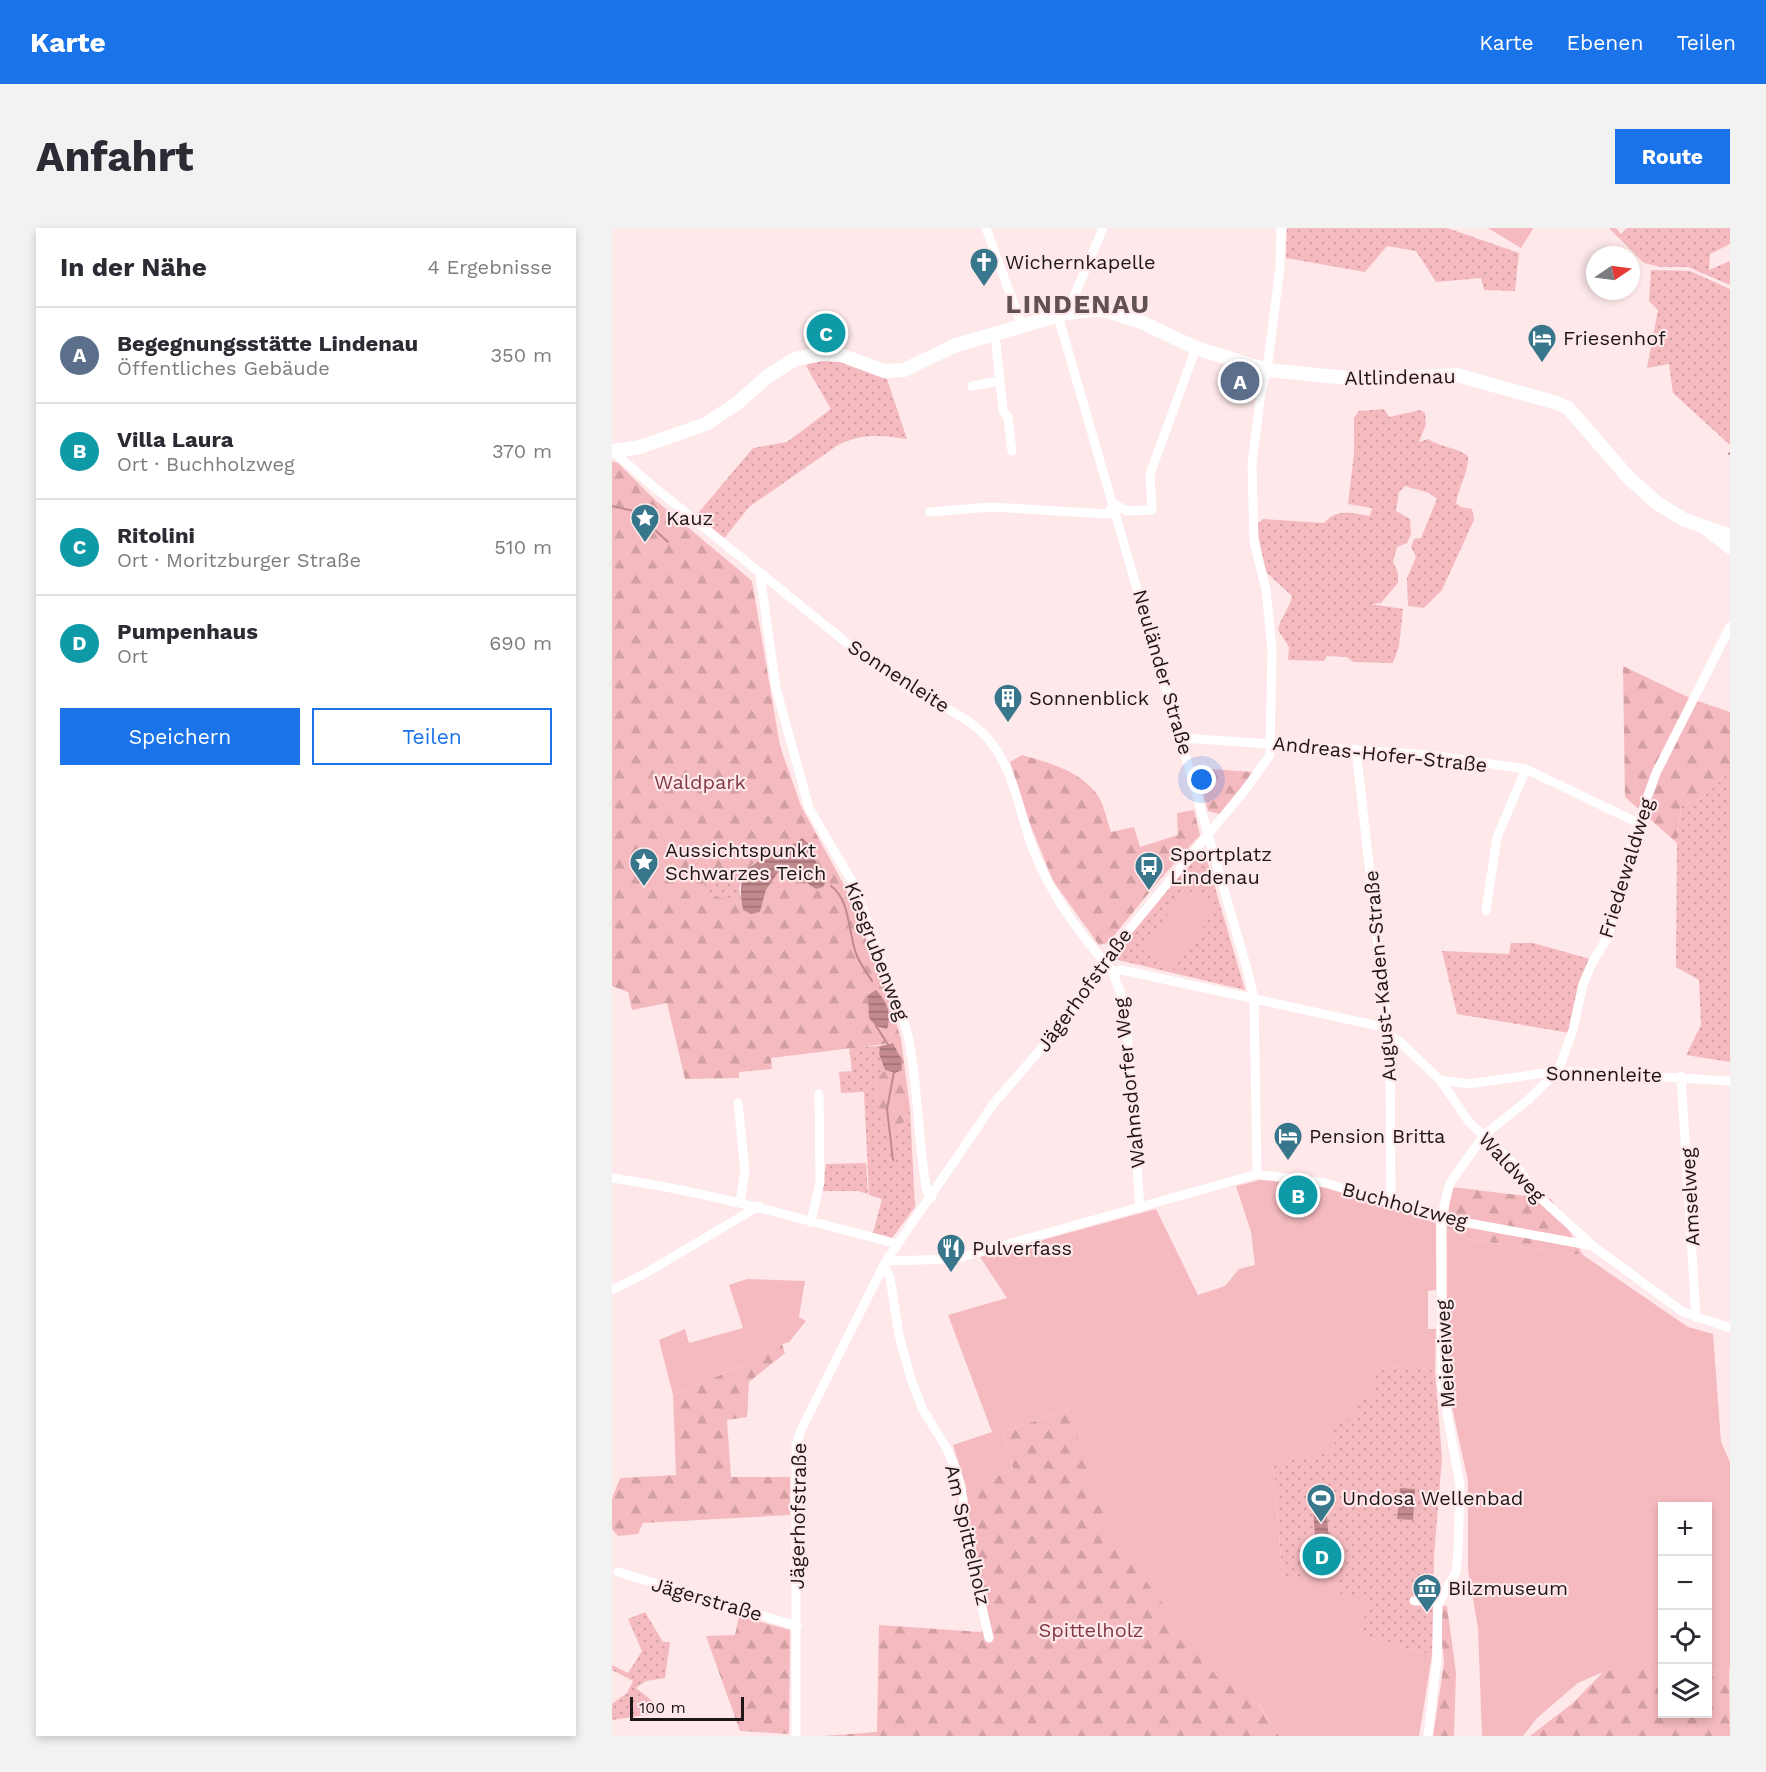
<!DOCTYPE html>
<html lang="de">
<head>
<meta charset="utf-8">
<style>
	:root { --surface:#fff; --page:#f2f2f3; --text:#2b2b33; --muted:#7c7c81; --line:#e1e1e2; --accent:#1a73e8 }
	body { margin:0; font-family:"Work Sans",sans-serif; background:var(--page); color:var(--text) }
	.controls { position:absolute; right:18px; bottom:18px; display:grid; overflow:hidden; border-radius:0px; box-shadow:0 3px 9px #0003 }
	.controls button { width:54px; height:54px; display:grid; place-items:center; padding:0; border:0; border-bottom:2px solid var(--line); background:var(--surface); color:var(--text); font:30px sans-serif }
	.compass { position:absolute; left:974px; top:18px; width:54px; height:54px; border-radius:50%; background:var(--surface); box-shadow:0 3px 9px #0003; rotate:77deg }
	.scale { position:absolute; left:18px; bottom:15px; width:114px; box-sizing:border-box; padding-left:6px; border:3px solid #1e1617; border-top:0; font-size:16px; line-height:21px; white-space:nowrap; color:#1e1617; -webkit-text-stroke:4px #fee8ea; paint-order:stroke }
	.you { position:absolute; left:590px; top:552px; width:21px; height:21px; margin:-15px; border:4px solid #fff; border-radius:50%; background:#1a73e8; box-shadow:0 0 0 9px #1a73e833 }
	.badge { display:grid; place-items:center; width:39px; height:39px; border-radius:50%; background:var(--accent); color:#fff; font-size:20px; font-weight:700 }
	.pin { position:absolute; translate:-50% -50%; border:3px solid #fff; box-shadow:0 2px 6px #0006 }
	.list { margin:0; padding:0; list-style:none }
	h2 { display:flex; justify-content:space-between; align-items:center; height:78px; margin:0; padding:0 24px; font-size:26px }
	h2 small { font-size:20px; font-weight:400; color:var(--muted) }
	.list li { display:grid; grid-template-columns:39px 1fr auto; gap:18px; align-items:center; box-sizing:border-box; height:96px; padding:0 24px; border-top:2px solid var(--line) }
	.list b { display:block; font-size:22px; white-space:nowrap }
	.list p { margin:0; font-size:20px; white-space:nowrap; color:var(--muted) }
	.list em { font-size:20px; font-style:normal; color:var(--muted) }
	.actions { display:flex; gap:12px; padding:18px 24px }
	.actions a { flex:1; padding:14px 0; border:2px solid var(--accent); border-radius:0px; text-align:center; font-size:21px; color:var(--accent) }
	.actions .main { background:var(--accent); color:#fff }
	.icon { flex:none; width:33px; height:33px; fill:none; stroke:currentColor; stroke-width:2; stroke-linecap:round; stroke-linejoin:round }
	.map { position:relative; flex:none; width:1118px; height:1508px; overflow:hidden; border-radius:0px }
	header { display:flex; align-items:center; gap:36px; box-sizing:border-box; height:84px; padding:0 30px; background:var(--accent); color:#fff }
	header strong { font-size:28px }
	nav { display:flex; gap:33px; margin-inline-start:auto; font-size:21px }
	.intro { display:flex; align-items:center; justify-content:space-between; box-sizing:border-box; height:144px; padding:0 36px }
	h1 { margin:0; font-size:42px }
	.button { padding:15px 27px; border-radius:0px; background:var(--accent); color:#fff; font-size:21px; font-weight:700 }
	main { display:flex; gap:36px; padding:0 36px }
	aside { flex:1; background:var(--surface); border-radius:0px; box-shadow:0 3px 9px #0003 }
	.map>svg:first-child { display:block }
	.grass { fill:url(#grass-dots); fill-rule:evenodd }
	.forest { fill:url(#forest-firs); fill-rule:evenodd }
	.garden { fill:#f5babf }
	.water { fill:url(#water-rules) }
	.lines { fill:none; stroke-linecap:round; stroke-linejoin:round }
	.stream { stroke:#c2898e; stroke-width:2 }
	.street { stroke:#fff; stroke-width:9 }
	.secondary { stroke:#fff; stroke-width:14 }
	.labels { text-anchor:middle; stroke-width:4.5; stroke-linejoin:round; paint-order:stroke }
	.poi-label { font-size:20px; fill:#1e1617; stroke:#fee8ea; text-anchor:start }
	.street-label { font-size:20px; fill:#1e1617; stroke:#fee8ea }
	.park-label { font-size:20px; fill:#833a45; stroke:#fee8ea }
	.district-label { font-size:26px; font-weight:bold; letter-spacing:1.5px; fill:#625152; stroke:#fee8ea }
</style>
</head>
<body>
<header>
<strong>Karte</strong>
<nav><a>Karte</a><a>Ebenen</a><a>Teilen</a></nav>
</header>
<div class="intro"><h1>Anfahrt</h1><a class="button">Route</a></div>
<main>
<aside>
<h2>In der Nähe<small>4 Ergebnisse</small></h2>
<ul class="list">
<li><span class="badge" style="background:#5c6f8a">A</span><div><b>Begegnungsstätte Lindenau</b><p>Öffentliches Gebäude</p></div><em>350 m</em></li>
<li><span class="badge" style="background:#0f9aa8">B</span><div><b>Villa Laura</b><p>Ort · Buchholzweg</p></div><em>370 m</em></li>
<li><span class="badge" style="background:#0f9aa8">C</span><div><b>Ritolini</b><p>Ort · Moritzburger Straße</p></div><em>510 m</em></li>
<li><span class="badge" style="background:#0f9aa8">D</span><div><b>Pumpenhaus</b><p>Ort</p></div><em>690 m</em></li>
</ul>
<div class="actions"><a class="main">Speichern</a><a>Teilen</a></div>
</aside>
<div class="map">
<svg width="1118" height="1508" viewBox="0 0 1118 1508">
	<defs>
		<pattern id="grass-dots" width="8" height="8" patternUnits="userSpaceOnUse" patternTransform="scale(1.5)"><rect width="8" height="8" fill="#f5babf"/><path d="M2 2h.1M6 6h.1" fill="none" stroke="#d29fa3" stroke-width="1.8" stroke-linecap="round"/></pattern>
		<pattern id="forest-firs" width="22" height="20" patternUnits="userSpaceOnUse" patternTransform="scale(1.5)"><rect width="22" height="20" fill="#f5babf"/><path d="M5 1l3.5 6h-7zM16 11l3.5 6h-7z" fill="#d29fa3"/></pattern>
		<pattern id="water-rules" width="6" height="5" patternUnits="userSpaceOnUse" patternTransform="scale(1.5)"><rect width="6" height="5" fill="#c2898e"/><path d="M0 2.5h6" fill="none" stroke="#9d6f73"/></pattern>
	</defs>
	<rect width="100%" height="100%" fill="#fee8ea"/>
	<!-- grass -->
	<path class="grass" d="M 675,0 L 835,0 L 907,25 L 903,63 L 872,62 L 869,50 L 824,54 L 804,23 L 775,18 L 753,44 L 674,30 Z
		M 997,0 L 1004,0 L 1009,6 L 1015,0 L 1118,0 L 1118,16 L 1098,26 L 1097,42 L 1118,33 L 1118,57 L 1076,39 L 1049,39 L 1032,35 Z
		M 1039,42 L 1078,43 L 1118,61 L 1118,217 L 1061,165 L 1057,136 L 1035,140 L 1046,82 L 1037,73 Z
		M 233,132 L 275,151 L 295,211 C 271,207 249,205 226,217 L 137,279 L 111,312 L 82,290 L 141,220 L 175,214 L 219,181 L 194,138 L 200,133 Z
		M 772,181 L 777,189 L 808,182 L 813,185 L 814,196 L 807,214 L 816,211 C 832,221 840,217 856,228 C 857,243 847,258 844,275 L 849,279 L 860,281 L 862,292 L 830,362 L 812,380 L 796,378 L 795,350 L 804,329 L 799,319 L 802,311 L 809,310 L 825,271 L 817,265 L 793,258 L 787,264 L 784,283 L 798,291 L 799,306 L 795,315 L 785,319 L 781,334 L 786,345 L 786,355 L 769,375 L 759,376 L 791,381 L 787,418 L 781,435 L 741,434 L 735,429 L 715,428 L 712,433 L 676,432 L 677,419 L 666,402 C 669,388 677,382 680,368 L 654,344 L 644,296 L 652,291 L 712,295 C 725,280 739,285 758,288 L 760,280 L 736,276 L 742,226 L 742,190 L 747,183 Z
		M 1118,543 L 1118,834 L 1074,827 L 1089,797 L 1087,752 L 1064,739 L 1065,615 L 1069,578 L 1090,570 Z
		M 592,622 L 633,762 L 502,731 C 524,690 561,656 592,622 Z
		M 95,642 L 130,649 L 127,661 L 129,670 L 109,670 L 91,664 Z
		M 899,715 L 921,715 L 978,731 L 958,805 L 845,786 L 830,723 L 897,726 Z
		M 268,818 L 267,826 L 273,842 L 264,852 L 265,875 L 286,905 L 298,881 L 303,979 L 280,1010 L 261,1005 L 270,971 L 257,967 L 252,864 L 229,865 L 227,844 L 240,843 L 237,819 Z
		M 254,935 L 256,966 L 246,963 L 210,963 L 214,936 Z
		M 796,1137 L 823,1143 L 830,1230 L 822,1329 L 820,1427 L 749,1408 L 729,1368 L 671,1353 L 661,1235 L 722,1223 L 722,1191 L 743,1170 L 761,1142 ZM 713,1266 L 717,1322 L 704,1323 L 700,1267 Z
		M 33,1384 L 51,1414 L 58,1414 L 53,1450 L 34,1453 L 24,1460 L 54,1484 L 0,1492 L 0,1476 L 15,1465 L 21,1453 L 0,1442 L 0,1437 L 16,1445 L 30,1423 L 16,1391 Z"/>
	<!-- forest -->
	<path class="forest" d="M 0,233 L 6,235 L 42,271 L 140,353 L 168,518 L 189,578 L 232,657 L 271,753 L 289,811 L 298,881 L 286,905 L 276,906 L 265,875 L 264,852 L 273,842 L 283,845 L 281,815 L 159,830 L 160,841 L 127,844 L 127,850 L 73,851 L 55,775 L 20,782 L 16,764 L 0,758 ZM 190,610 L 197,658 C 190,648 179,643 167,643 L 154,662 L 148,684 L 131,682 L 129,670 L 109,670 L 92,664 L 95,643 L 130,649 L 141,636 L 173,623 Z
		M 1011,438 L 1080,471 L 1118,484 L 1118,543 L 1090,570 L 1069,578 L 1065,615 L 1013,569 Z
		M 410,527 C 437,535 466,542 484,565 C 492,575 495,593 499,604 L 522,599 L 528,619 L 566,607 L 565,585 L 582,582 L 588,607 L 544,656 L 496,715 L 487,717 L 441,653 L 417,593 L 398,534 Z
		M 584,540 L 641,544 L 608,586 L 596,583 Z
		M 839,959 L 939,971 L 971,1027 L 860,1012 L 835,1002 Z
		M 170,1116 L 173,1125 L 137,1154 L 135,1189 L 115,1192 L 119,1249 L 178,1249 L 178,1287 L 31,1295 L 26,1306 L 6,1308 L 0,1301 L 0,1271 L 8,1250 L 64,1247 L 61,1167 L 143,1132 L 140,1125 Z
		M 456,1181 L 667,1508 L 211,1508 L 265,1504 L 267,1397 L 369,1404 L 373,1400 L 348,1300 L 345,1266 L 401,1241 L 391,1204 Z
		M 829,1378 L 835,1378 L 844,1445 L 842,1508 L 821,1508 L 832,1435 L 827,1383 Z
		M 127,1388 L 178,1402 L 177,1506 L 128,1503 L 94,1408 L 123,1407 Z
		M 1032,1434 L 1046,1459 L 1050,1458 L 1050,1486 L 1096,1486 L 1096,1445 L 1117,1439 L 1118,1508 L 918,1508 L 961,1475 L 991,1444 L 1016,1436 Z"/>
	<!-- garden -->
	<path class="garden" d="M 876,0 L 920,0 L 921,1 L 909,20 Z
		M 574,660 L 604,681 L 560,743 L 530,722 Z
		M 648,952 L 709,956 L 824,995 L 824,1062 L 816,1063 L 816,1101 L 824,1101 L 823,1143 L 796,1137 L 761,1142 L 761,1168 L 743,1170 L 743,1191 L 722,1192 L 723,1223 L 661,1236 L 671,1353 L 724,1340 L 729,1367 L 756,1372 L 749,1408 L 820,1427 L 807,1508 L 667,1508 L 646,1475 L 605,1449 L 516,1329 L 502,1316 L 456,1181 L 391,1204 L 401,1241 L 355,1262 L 341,1217 L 380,1204 L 336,1087 L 395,1070 L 368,1029 L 544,981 L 586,1067 L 613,1058 L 627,1041 L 643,1037 L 639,1004 L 624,958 Z
		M 835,1002 L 860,1012 L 971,1027 L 1076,1099 L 1101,1106 L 1109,1214 L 1118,1234 L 1118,1443 L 1117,1439 L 1096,1445 L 1096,1278 L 1050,1278 L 1050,1458 L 1046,1460 L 1032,1434 L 991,1444 L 966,1455 L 925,1490 L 911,1508 L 870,1508 L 866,1400 L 856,1342 L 856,1253 L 835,1156 Z
		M 135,1051 L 193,1053 L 187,1089 L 194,1093 L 177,1114 L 141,1125 L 143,1132 L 61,1167 L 47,1112 L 73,1101 L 77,1115 L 131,1100 L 117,1057 Z"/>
	<!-- water -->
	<path class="water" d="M 190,610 L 196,615 L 213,655 L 211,659 L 204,661 L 176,643 L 167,643 L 154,662 L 148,684 L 139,686 L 131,682 C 120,626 155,638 190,610 Z
		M 264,762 C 275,774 280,785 275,801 L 264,798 L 257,790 L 256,767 Z
		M 281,815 L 289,831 L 290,842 L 283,845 L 273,842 L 267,826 L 268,818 Z
		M 788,1260 L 803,1261 L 801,1292 L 785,1291 Z
		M 714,1266 L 717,1322 L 704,1323 L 700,1267 Z"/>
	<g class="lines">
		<!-- stream -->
		<path class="stream" d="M 1117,226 L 1118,225
			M 0,278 L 22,283 L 56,314
			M 219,658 C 239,672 236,707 245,728 C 249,737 255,745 260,753
			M 264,798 L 277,818
			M 281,932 L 275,881 L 282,844"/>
		<!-- street -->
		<path class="street" d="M 374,0 L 410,98
			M 455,85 L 491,0
			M 446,88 L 635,741 L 642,770 L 645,946
			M 383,107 L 391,182 L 396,190 L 400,223
			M 360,158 L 387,153
			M 1,223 L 37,255 L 267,441 C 280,449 292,458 305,465 C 331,480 358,489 377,512 C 403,543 407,585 421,621 C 440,669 467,705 500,743 L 509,766 L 515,801 L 528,980
			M 318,284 L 379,279 L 496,286 L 502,276 L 515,283 L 540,282 L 538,246 L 584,120
			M 1089,300 L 1118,322
			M 148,346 L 164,460 L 197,580 L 242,657 L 295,803 C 307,856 305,911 315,964 L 320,969
			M 571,510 L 818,527 L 914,541 L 1026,595
			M 744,521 L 778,822 L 779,976
			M 874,683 L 885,609 L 914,541
			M 500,743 L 510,742 L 776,800
			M 776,807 L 786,812 L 828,852 L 857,856 L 946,843 L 1118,853
			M 1069,848 L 1084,1090
			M 828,852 L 857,894 L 905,939 L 924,966 L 980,1017
			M 126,875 L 133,943 L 128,974
			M 0,950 C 97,964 190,991 285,1016
			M 199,994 L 208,954 L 207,866
			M 274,1033 L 343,1031 L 645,946 L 713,955 L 829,990 L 981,1018 L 1071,1084 L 1118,1100
			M 272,1037 L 278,1050 L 287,1107 L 298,1148 L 310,1180 L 335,1221 L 345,1245 L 351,1271 L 353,1305 L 377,1410
			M 0,1062 L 32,1046 L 147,978
			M 6,1344 L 185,1398
			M 802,1373 L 827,1373
			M 184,1508 L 184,1217 L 189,1202 L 274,1033 L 382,875 L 448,799 L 497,726 L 633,562 L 658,527 L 660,421 L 654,362 L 642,314 L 640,235 L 649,165 L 655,142 L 668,39 L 669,0
			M 816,1508 L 825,1430 L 826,1376 L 844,1344 L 846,1324 L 848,1257 L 830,1157 L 829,990 L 838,955 L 872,907 L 916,872 L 946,843 L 961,802 L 971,756 L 981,733 L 996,709 L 1026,595 L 1044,545 L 1118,399"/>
		<!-- secondary -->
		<path class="secondary" d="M 0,223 L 28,219 L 94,196 L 124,176 L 156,148 L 183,131 L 210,126 L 229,127 L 272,143 L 292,142 L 344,117 L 455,85 L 479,82 L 492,82 L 529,94 L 584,120 L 655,142 L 756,152 L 845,147 L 945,175 L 956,180 L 1017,250 L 1045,275 L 1071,291 L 1118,308"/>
	</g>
	<!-- icons -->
	<defs>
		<g id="church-pin" transform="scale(1.5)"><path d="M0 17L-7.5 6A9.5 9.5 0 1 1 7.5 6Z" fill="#38768c" stroke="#fee8ea"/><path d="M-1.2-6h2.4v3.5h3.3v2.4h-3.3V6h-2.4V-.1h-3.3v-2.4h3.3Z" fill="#fff"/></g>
		<g id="hotel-pin" transform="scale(1.5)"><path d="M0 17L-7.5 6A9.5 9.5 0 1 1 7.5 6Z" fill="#38768c" stroke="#fee8ea"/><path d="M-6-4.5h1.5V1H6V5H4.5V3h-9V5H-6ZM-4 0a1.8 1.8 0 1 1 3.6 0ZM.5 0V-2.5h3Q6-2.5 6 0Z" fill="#fff"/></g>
		<g id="sight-pin" transform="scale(1.5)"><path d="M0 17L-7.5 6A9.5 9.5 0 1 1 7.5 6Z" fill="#38768c" stroke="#fee8ea"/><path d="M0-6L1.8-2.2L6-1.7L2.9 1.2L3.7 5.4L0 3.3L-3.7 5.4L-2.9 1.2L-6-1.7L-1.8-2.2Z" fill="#fff"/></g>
		<g id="building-pin" transform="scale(1.5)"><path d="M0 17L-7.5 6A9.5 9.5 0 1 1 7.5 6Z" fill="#38768c" stroke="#fee8ea"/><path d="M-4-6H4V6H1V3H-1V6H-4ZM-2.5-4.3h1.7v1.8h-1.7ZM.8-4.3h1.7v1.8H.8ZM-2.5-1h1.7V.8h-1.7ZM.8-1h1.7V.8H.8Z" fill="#fff"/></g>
		<g id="bus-pin" transform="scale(1.5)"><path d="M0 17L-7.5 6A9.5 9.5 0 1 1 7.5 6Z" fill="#38768c" stroke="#fee8ea"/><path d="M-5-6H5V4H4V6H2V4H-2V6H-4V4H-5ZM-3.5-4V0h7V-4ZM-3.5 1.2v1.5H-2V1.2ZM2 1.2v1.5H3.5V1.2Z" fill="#fff"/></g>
		<g id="restaurant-pin" transform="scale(1.5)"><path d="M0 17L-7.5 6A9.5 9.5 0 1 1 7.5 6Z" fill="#38768c" stroke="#fee8ea"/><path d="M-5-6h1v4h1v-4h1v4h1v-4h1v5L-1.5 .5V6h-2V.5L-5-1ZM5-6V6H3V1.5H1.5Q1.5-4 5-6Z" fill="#fff"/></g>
		<g id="stadium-pin" transform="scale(1.5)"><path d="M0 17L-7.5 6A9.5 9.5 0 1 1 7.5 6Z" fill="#38768c" stroke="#fee8ea"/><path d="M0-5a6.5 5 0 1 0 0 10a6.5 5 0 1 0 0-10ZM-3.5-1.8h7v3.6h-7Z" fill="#fff"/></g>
		<g id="museum-pin" transform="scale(1.5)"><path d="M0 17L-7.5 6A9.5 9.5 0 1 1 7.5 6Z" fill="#38768c" stroke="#fee8ea"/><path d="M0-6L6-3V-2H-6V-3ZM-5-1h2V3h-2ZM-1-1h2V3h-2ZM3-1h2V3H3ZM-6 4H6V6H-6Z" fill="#fff"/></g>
	</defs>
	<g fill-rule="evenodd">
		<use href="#church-pin" x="372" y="34"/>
		<use href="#hotel-pin" x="930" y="110"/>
		<use href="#sight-pin" x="33" y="290"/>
		<use href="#building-pin" x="396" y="470"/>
		<use href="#sight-pin" x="32" y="634"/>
		<use href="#bus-pin" x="537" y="638"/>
		<use href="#hotel-pin" x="676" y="908"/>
		<use href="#restaurant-pin" x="339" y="1020"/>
		<use href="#stadium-pin" x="709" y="1270"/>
		<use href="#museum-pin" x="815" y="1360"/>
	</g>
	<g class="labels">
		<!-- poi labels -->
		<g class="poi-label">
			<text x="393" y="41">Wichernkapelle</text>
			<text x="951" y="117">Friesenhof</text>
			<text x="54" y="297">Kauz</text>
			<text x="417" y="477">Sonnenblick</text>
			<text x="53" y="629">Aussichtspunkt<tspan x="53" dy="23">Schwarzes Teich</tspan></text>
			<text x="558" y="633">Sportplatz<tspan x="558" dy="23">Lindenau</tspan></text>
			<text x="697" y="915">Pension Britta</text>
			<text x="360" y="1027">Pulverfass</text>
			<text x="730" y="1277">Undosa Wellenbad</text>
			<text x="836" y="1367">Bilzmuseum</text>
		</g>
		<!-- street labels -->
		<g class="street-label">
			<text transform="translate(788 149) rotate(-1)" y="7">Altlindenau</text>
			<text transform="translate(551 444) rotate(74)" y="7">Neuländer Straße</text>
			<text transform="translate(287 448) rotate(33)" y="7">Sonnenleite</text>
			<text transform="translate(768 526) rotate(6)" y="7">Andreas-Hofer-Straße</text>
			<text transform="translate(1014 640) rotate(-73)" y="7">Friedewaldweg</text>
			<text transform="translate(265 723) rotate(69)" y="7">Kiesgrubenweg</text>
			<text transform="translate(768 748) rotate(-95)" y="7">August-Kaden-Straße</text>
			<text transform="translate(472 762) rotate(-54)" y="7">Jägerhofstraße</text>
			<text transform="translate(992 846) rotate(1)" y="7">Sonnenleite</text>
			<text transform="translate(517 855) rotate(-96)" y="7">Wahnsdorfer Weg</text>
			<text transform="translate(900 939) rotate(47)" y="7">Waldweg</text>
			<text transform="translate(1078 969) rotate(-93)" y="7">Amselweg</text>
			<text transform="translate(793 977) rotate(15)" y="7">Buchholzweg</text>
			<text transform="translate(833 1126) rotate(-93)" y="7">Meiereiweg</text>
			<text transform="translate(186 1288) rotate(-89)" y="7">Jägerhofstraße</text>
			<text transform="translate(356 1307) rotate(77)" y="7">Am Spittelholz</text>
			<text transform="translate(95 1371) rotate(16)" y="7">Jägerstraße</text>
		</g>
		<!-- park labels -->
		<g class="park-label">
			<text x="88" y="561">Waldpark</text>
			<text x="479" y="1409">Spittelholz</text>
		</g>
		<!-- district labels -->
		<g class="district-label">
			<text x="466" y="85">LINDENAU</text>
		</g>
	</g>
</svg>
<div class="controls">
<button>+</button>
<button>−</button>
<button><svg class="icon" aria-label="locate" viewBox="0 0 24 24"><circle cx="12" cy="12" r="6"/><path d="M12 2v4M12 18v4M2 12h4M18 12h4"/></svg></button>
<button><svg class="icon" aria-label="layers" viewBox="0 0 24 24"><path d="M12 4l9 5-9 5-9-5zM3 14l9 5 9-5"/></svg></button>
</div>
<svg class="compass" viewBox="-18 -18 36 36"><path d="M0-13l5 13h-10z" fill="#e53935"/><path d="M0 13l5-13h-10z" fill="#7c7c81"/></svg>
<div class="scale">100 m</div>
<div class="you"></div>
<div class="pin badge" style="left:628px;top:153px;background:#5c6f8a">A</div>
<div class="pin badge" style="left:686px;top:967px;background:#0f9aa8">B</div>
<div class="pin badge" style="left:214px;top:105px;background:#0f9aa8">C</div>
<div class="pin badge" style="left:710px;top:1328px;background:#0f9aa8">D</div>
</div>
</main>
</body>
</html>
